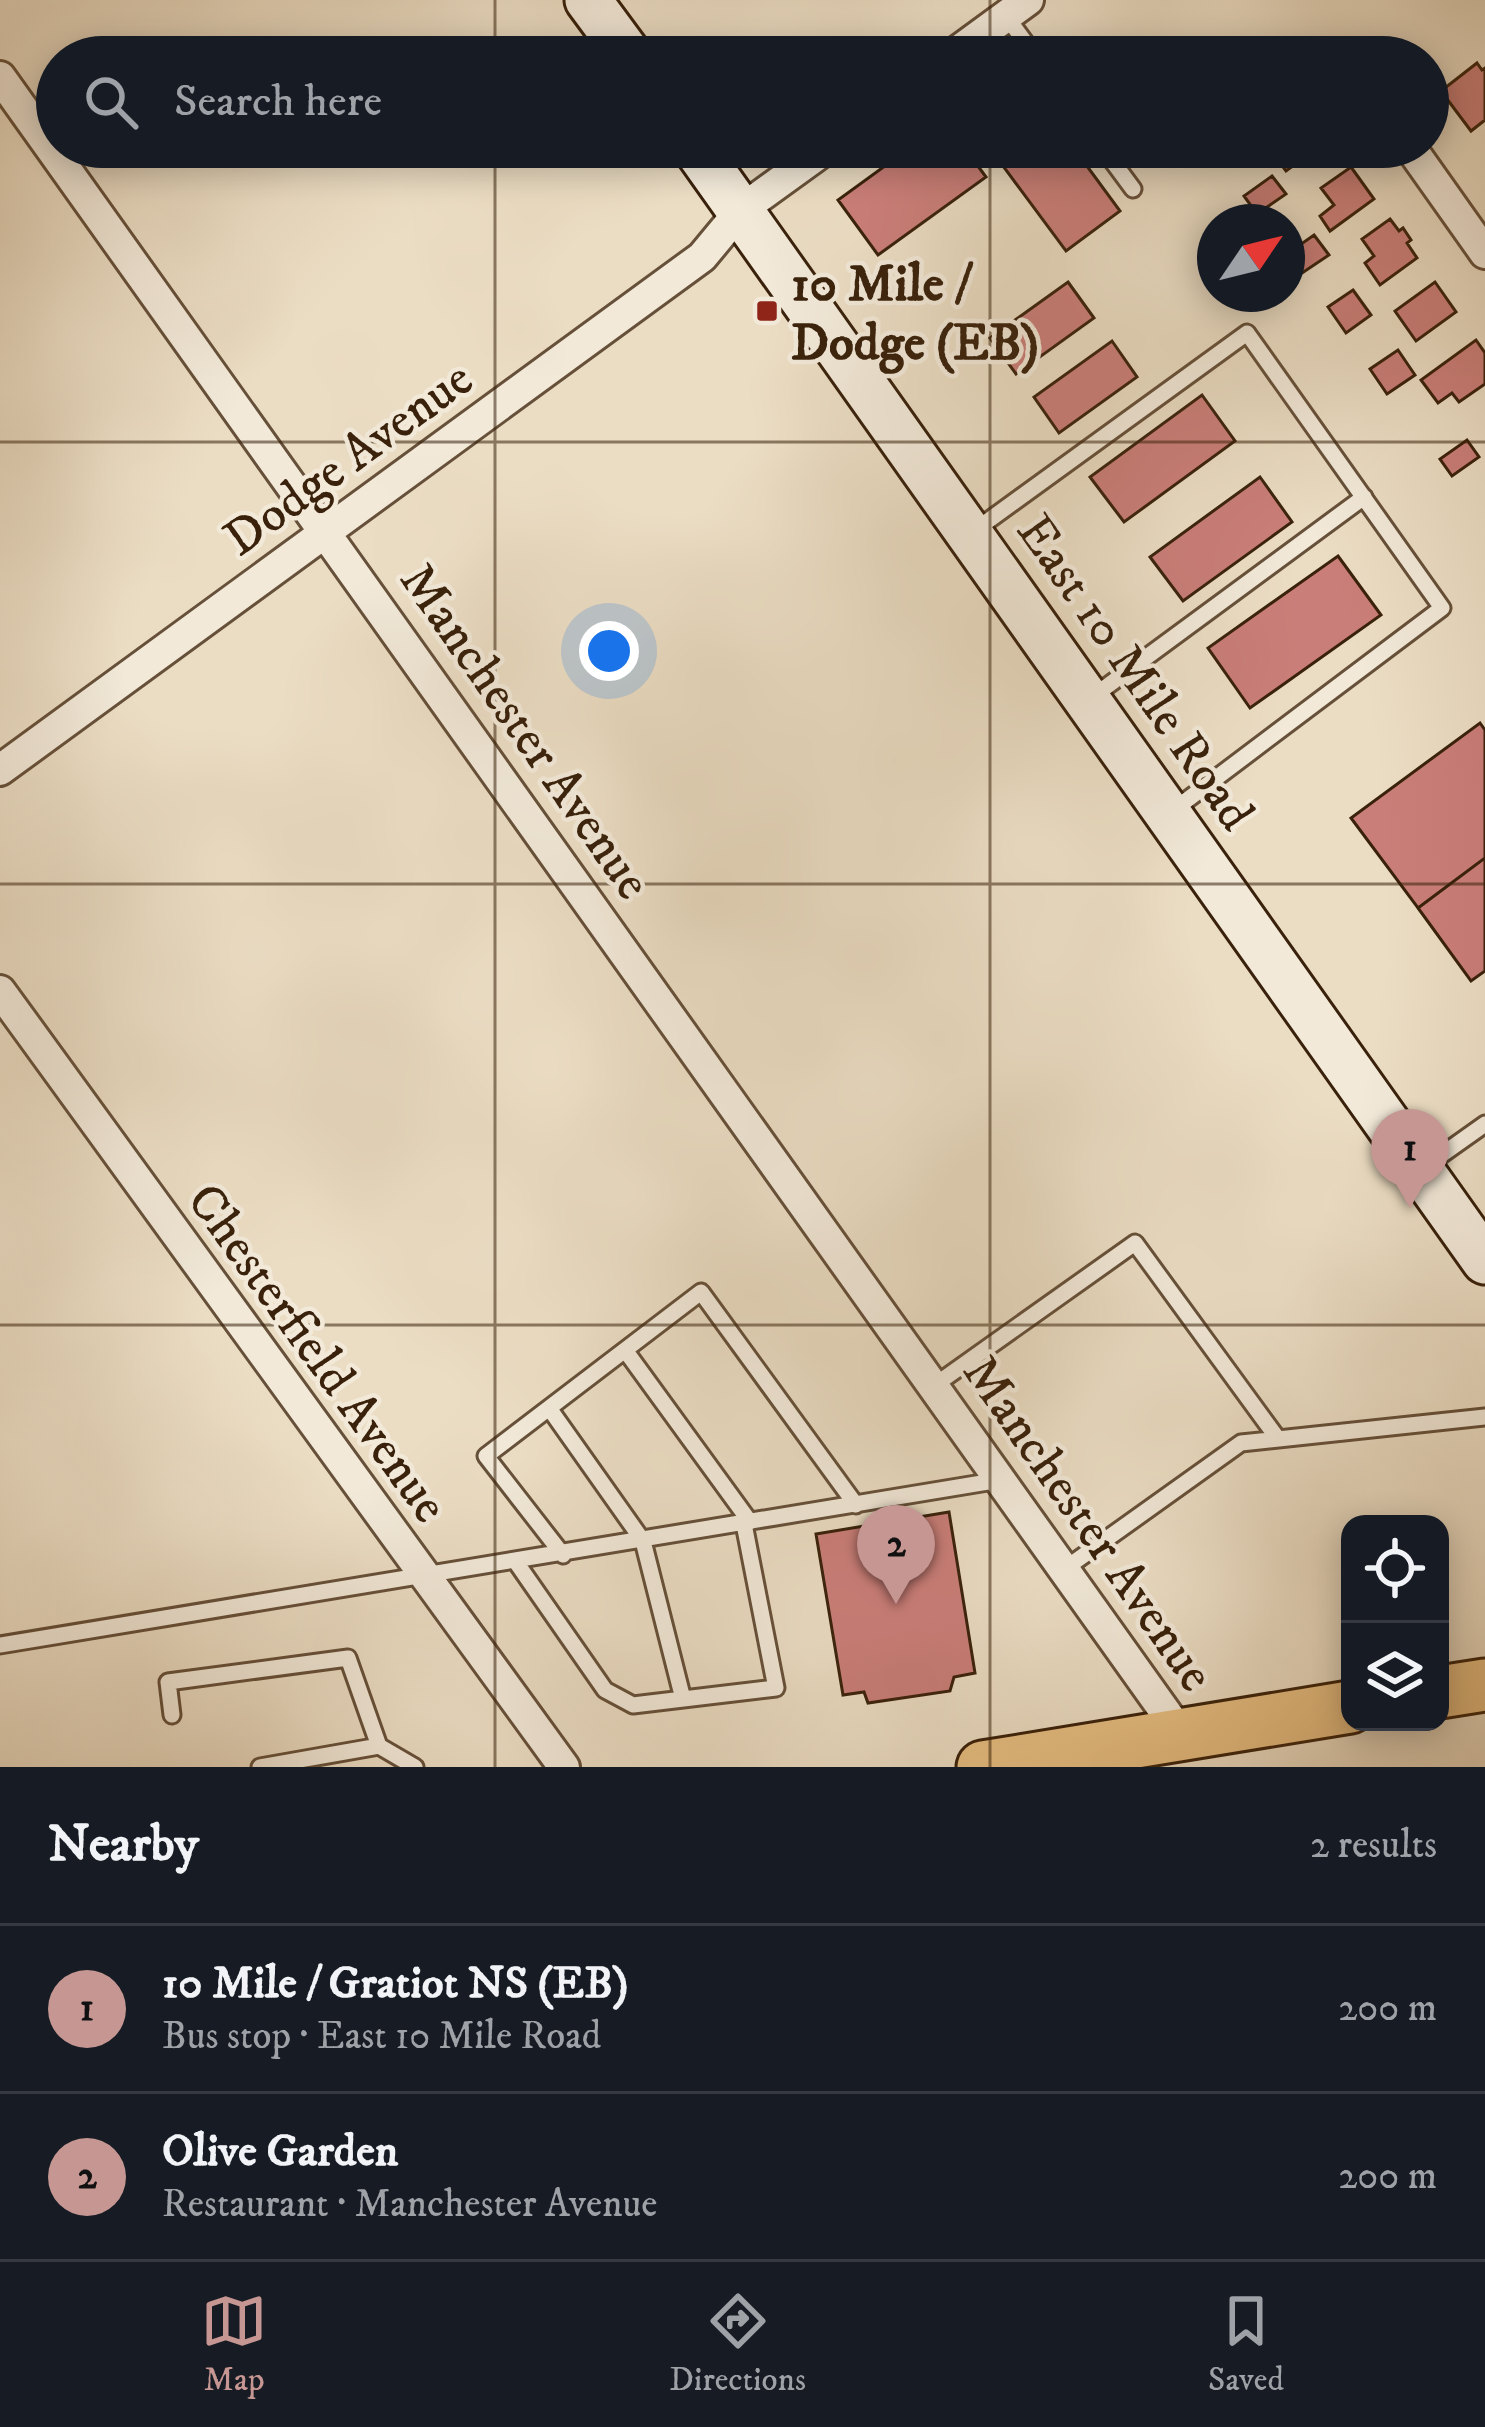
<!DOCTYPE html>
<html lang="en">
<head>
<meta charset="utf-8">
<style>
	:root { --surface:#171b24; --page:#20242c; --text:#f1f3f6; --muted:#9ea1a6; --line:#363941; --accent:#c59692 }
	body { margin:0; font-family:"IM FELL DW Pica",serif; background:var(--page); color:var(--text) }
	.controls { position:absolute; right:36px; bottom:36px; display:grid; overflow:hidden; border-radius:24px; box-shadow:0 6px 30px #0003 }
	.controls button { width:108px; height:108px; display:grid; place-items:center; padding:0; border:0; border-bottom:3px solid var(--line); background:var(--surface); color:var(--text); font:60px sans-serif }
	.compass { position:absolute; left:1197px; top:204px; width:108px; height:108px; border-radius:50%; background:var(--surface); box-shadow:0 6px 30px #0003; rotate:55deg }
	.you { position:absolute; left:609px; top:651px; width:42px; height:42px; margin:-30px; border:9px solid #fff; border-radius:50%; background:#1a73e8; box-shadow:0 0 0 18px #1a73e833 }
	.badge { display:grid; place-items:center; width:78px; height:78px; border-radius:50%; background:var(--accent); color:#111; font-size:39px; font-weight:700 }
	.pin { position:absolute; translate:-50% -99px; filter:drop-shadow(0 3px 6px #0008) }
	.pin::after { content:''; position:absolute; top:63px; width:42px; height:36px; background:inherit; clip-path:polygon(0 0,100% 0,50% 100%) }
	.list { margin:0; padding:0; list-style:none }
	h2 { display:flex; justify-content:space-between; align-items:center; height:156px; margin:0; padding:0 48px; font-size:51px }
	h2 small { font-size:39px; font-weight:400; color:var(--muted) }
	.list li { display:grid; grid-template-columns:78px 1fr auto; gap:36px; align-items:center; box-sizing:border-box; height:168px; padding:0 48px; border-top:3px solid var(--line) }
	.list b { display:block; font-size:45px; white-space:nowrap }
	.list p { margin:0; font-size:39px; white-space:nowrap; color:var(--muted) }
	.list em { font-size:39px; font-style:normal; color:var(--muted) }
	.icon { flex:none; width:66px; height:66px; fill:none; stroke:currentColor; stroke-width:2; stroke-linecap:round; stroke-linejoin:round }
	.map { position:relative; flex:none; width:1485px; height:1767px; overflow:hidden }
	.search { position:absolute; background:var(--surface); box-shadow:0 6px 30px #0003; left:36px; right:36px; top:36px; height:132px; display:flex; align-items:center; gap:30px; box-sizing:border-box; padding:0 42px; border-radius:66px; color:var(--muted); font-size:45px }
	.sheet { height:492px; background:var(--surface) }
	nav { display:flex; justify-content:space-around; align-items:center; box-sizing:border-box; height:168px; border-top:3px solid var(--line); background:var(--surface); font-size:33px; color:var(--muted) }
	nav a { display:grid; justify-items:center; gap:6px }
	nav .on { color:var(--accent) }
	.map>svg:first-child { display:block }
	.building { fill:#ca7e79; stroke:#39210b; stroke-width:3 }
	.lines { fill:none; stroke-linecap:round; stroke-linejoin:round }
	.service-casing { stroke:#665039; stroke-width:21 }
	.minor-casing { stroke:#665039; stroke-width:36 }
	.secondary-casing { stroke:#39210b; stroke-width:51 }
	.primary-casing { stroke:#39210b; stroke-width:57 }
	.service { stroke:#f2e9d9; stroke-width:15 }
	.minor { stroke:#f2e9d9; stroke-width:30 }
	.secondary { stroke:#f2e9d9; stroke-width:45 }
	.primary { stroke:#e6be82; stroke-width:51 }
	.grid { fill:none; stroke:#39210b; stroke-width:3; stroke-opacity:0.55 }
	.poi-dot { fill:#8f2418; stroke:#f2e9d9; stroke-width:4.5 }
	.labels { text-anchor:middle; stroke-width:9; stroke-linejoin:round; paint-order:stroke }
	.poi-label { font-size:51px; font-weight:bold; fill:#39210b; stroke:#f2e9d9; text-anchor:start }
	.street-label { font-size:51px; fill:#39210b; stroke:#f2e9d9 }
</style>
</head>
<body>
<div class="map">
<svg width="1485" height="1767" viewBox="0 0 1485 1767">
	<rect width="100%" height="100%" fill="#ebddc4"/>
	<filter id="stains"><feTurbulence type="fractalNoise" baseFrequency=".00167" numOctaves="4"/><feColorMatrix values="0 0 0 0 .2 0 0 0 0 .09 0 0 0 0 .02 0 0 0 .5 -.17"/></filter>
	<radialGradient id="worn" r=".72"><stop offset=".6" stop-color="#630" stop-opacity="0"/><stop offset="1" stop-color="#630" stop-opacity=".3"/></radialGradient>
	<!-- building -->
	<path class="building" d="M 1477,63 L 1482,70 L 1485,68 L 1485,120 L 1471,131 L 1441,91 Z
		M 911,147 L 964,147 L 986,177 L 878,255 L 838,200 Z
		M 989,147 L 1073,147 L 1120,211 L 1066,251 Z
		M 1287,147 L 1319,147 L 1286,171 L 1275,156 Z
		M 1351,167 L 1374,199 L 1330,231 L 1320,216 L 1334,205 L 1321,188 Z
		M 1272,176 L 1286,194 L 1257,214 L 1244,196 Z
		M 1390,219 L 1399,231 L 1403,228 L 1411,240 L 1407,243 L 1417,258 L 1380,285 L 1365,263 L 1374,256 L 1362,239 Z
		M 1314,235 L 1329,255 L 1302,273 L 1287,254 Z
		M 1068,282 L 1094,318 L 1016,374 L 990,338 Z
		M 1435,282 L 1456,312 L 1416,341 L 1395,311 Z
		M 1353,290 L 1371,315 L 1346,333 L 1328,307 Z
		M 1476,340 L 1485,353 L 1485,384 L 1459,402 L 1452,393 L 1438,403 L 1421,380 Z
		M 1112,341 L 1137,377 L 1059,433 L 1034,397 Z
		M 1398,350 L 1415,375 L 1387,394 L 1370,369 Z
		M 1202,395 L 1235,441 L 1124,522 L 1090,477 Z
		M 1467,440 L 1479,457 L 1452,476 L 1440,459 Z
		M 1260,477 L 1292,522 L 1183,601 L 1150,557 Z
		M 1338,556 L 1381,615 L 1250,708 L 1208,648 Z
		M 1480,723 L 1485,730 L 1485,858 L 1418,908 L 1351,818 Z
		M 1485,858 L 1485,971 L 1471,981 L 1418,908 Z
		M 949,1512 L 975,1673 L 954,1677 L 950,1691 L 868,1703 L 864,1692 L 843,1695 L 816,1534 Z"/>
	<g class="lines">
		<!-- service casing -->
		<g class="service-casing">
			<path id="service" d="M 1006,16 L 1036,57
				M 1102,147 L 1133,189
				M 974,531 L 1247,333 L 1442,608 L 1171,812
				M 1091,698 L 1364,497
				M 1423,1168 L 1485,1124
				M 625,1350 L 750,1522
				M 935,1385 L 1135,1243 L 1278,1439
				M 549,1408 L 643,1541 L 683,1699
				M 563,1555 L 486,1456 L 701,1292 L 856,1505
				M 516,1562 L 605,1690 L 633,1705 L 776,1688 L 744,1524
				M 1066,1568 L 1241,1443 L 1485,1417
				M 0,1645 L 1000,1480
				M 172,1715 L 168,1682 L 348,1658 L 379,1746 L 260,1767
				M 379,1746 L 415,1767"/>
		</g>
		<!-- minor casing -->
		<g class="minor-casing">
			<path id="minor" d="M 950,57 L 1028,0
				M 0,77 L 1181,1734
				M 1410,147 L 1485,253
				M 0,770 L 702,257 L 741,210 L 828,147
				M 0,991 L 564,1767"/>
		</g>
		<!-- secondary casing -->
		<g class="secondary-casing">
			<path id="secondary" d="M 588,0 L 630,57
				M 695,147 L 1485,1261"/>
		</g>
		<!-- primary casing -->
		<g class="primary-casing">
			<path id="primary" d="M 1440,1692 L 1485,1685
				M 983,1767 L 1350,1707"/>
		</g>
		<!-- service -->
		<use href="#service" class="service"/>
		<!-- minor -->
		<use href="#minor" class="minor"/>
		<!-- secondary -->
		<use href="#secondary" class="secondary"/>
		<!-- primary -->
		<use href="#primary" class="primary"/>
	</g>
	<!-- grid -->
	<path class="grid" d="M 495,0 L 495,57M 990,0 L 990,57M 495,147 L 495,1767M 990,147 L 990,1767M 0,442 L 1485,442M 0,884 L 1485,884M 0,1325 L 1485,1325"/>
	<!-- markers -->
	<rect class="poi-dot" x="755" y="299" width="24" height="24" rx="6"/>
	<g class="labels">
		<!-- poi labels -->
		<g class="poi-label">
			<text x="791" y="300">10 Mile /<tspan x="791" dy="59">Dodge (EB)</tspan></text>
		</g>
		<!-- street labels -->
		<g class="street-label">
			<text transform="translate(347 457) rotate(-36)" y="18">Dodge Avenue</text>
			<text transform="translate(1137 671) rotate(55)" y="18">East 10 Mile Road</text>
			<text transform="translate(527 730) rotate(55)" y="18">Manchester Avenue</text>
			<text transform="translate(319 1352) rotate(54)" y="18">Chesterfield Avenue</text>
			<text transform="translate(1090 1522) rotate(55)" y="18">Manchester Avenue</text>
		</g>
	</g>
	<rect width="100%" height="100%" filter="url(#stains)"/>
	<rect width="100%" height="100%" fill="url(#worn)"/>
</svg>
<div class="controls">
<button><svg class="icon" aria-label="locate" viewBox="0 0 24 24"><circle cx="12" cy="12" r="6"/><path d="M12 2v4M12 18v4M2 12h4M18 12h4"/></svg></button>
<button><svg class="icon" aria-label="layers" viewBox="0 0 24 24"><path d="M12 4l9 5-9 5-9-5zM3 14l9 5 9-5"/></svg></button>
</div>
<svg class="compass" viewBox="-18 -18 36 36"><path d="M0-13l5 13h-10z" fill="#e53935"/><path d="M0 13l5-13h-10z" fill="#9ea1a6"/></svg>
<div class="you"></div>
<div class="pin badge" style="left:1410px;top:1208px">1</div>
<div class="pin badge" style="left:896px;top:1604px">2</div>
<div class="search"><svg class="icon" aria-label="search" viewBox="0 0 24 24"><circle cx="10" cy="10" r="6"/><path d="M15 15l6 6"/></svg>Search here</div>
</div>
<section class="sheet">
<h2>Nearby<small>2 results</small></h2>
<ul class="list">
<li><span class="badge">1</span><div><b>10 Mile / Gratiot NS (EB)</b><p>Bus stop · East 10 Mile Road</p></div><em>200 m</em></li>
<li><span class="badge">2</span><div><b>Olive Garden</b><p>Restaurant · Manchester Avenue</p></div><em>200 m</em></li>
</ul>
</section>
<nav>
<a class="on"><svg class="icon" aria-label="map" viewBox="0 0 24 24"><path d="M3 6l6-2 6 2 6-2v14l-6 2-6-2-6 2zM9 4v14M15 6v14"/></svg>Map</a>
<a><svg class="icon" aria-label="directions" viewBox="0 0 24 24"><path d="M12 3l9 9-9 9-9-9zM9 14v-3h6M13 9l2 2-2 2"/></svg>Directions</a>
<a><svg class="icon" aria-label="saved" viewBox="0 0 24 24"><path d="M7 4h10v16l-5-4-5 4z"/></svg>Saved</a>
</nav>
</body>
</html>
